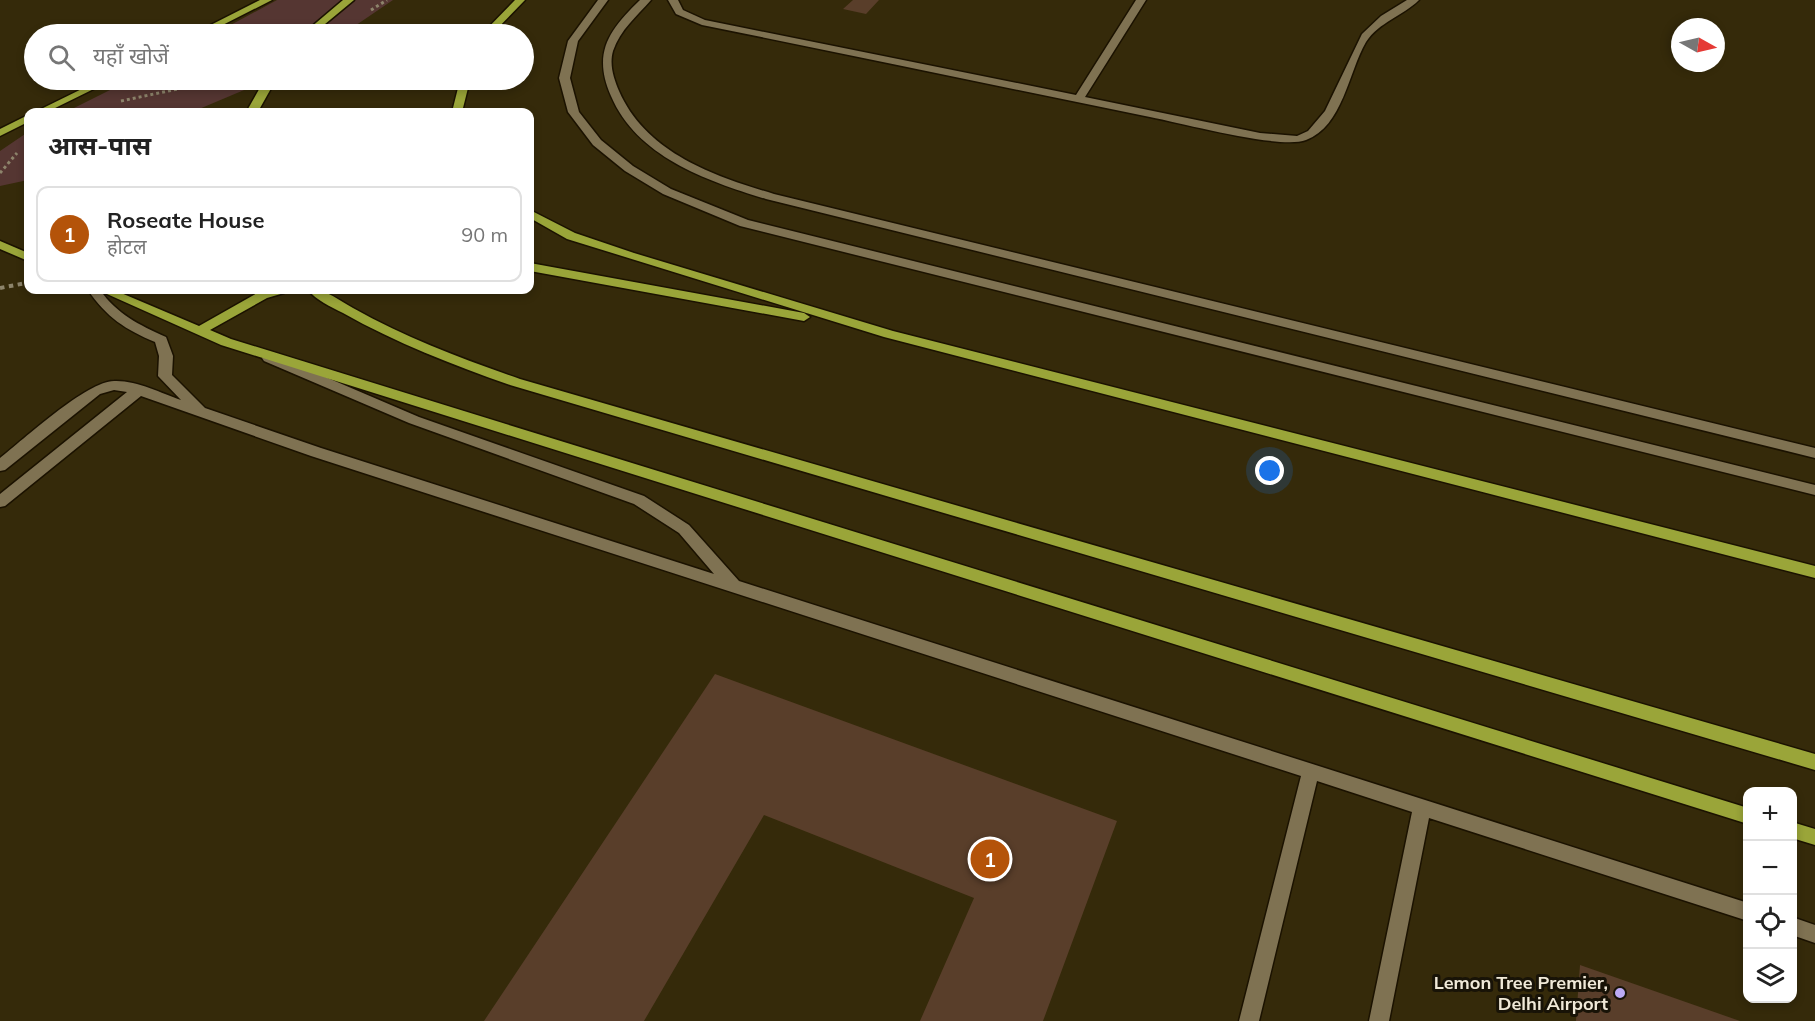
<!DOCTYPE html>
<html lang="hi">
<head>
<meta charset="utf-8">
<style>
	:root { --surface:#fff; --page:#f6f6f6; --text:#222; --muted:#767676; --line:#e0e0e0; --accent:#b45309 }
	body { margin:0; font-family:Mulish,"Noto Sans Devanagari",sans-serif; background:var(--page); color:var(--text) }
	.controls { position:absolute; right:18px; bottom:18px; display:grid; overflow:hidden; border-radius:12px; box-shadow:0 3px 9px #0003 }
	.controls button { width:54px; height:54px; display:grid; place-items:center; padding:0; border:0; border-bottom:2px solid var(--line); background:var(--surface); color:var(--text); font:30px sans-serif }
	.compass { position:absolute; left:1671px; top:18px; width:54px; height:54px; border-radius:50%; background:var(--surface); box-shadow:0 3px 9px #0003; rotate:98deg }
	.you { position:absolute; left:1270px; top:471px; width:21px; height:21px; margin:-15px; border:4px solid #fff; border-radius:50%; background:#1a73e8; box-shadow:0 0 0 9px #1a73e833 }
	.badge { display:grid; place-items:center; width:39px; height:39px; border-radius:50%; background:var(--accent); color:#fff; font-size:20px; font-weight:700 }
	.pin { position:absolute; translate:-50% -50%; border:3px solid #fff; box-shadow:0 2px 6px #0006 }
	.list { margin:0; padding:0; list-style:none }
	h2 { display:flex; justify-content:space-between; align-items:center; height:78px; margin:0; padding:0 24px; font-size:26px }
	h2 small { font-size:20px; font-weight:400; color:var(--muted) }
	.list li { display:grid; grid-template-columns:39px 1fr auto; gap:18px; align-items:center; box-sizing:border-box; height:96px; margin:0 12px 12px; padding:0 12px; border:2px solid var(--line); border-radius:12px }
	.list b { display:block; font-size:22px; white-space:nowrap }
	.list p { margin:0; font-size:20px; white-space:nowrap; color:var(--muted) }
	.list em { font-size:20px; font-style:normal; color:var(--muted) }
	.icon { flex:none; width:33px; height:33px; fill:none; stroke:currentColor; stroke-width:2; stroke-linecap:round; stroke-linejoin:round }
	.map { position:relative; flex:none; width:1815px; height:1021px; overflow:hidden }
	.search { position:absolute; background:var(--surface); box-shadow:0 3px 9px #0003; left:24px; top:24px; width:510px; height:66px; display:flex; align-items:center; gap:15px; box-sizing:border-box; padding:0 21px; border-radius:33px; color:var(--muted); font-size:22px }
	.panel { position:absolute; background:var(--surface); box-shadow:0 3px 9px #0003; left:24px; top:108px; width:510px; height:186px; border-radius:12px }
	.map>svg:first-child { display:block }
	.green { fill:#553632 }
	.building { fill:#593e2a }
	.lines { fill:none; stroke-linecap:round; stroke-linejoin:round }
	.minor-casing { stroke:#1b1200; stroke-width:3 }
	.major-casing { stroke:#1b1200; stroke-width:3 }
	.path-far1 { stroke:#8d846b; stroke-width:3; stroke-dasharray:3 3; stroke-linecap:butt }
	.path { stroke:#8d846b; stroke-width:4; stroke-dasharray:4.5 4.5; stroke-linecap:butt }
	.minor { fill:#7f7252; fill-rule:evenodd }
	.major { fill:#9aa539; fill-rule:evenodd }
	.major-bridge-casing { stroke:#1b1200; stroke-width:13; stroke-linecap:butt }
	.major-bridge { stroke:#9aa539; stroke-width:10 }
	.poi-dot { fill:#bcaaf5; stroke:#181307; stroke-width:2 }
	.labels { text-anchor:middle; stroke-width:6; stroke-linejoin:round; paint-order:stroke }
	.near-poi-label { font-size:18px; font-weight:bold; fill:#f0e9d8; stroke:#181307; text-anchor:end }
</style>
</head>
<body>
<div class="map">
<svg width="1815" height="1021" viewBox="0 0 1815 1021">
	<rect width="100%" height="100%" fill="#352a0a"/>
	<!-- green -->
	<path class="green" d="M 277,0 L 393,0 L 343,34 L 214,34 Z
		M 130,80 L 268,80 L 192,112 L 66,112 Z
		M 28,132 L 28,180 L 0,186 L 0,151 Z"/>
	<!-- building -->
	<path class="building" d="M 853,0 L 879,0 L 866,14 L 843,9 Z
		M 715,674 L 1117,821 L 1043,1021 L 920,1021 L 974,898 L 764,815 L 644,1021 L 484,1021 Z
		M 1580,965 L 1740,1021 L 1576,1021 Z"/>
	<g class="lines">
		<!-- minor casing -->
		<g class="minor-casing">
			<path id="minor" d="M 598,0 L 608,0 L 578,41 L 570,78 L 579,112 L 601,140 L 633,166 L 671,189 L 748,220 L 1815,485 L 1815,495 L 740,226 L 663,194 L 625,171 L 593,145 L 568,112 L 559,78 L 568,41 Z
				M 640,0 L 651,0 C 637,16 620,30 613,51 C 609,65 614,79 619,91 C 646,153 714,176 774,194 L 1815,448 L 1815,458 L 766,199 C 707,181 637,157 611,96 C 592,53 609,30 640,0 Z
				M 668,0 L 678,0 L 683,10 L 705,20 L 1076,95 L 1136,0 L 1146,0 L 1085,97 L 1260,133 L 1297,136 L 1308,131 L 1325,111 L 1362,34 L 1381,16 L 1407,0 L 1419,0 C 1403,16 1379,22 1366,42 C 1348,73 1343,126 1306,140 C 1279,150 1178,122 1145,116 C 998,86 850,55 702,25 L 676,14 Z
				M 88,290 L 100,290 C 117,314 139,325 166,337 L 173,356 L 172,375 L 205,408 L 321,448 L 714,574 L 679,533 L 634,504 L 409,423 L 264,361 L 262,358 L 269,354 L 274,355 L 419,417 L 644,496 L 689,525 L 739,581 L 1748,903 L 1748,921 L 1429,818 L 1389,1021 L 1369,1021 L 1412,812 L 1317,781 L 1259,1021 L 1239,1021 L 1301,776 L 311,456 L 141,396 L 5,506 L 0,507 L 0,494 L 127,392 L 114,390 L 100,394 L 5,470 L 0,471 L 0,458 C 23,440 87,381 114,381 C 136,380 161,393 181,400 L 158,376 L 159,356 L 155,342 C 126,330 106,317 88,290 Z
				M 1792,917 L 1815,925 L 1815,943 L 1792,935 Z"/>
		</g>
		<!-- major casing -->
		<g class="major-casing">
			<path id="major" d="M 260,0 L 272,0 L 205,34 L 193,34 Z
				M 343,0 L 354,0 L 313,34 L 303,34 Z
				M 515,0 L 525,0 L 492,34 L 482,34 Z
				M 100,80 L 112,80 L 47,112 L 35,112 Z
				M 460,80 L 470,80 L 462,112 L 452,112 Z
				M 28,115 L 28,122 L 0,136 L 0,129 Z
				M 530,210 L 575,233 L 634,253 L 893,331 L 1815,566 L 1815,578 L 884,337 L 567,239 L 530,218 Z
				M 0,241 L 28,253 L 28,261 L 0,249 Z
				M 530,263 L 804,313 L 810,317 L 804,321 L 530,271 Z
				M 98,290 L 114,290 L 199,326 L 259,292 L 286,290 L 284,293 L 267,298 L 210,330 L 231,339 L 1748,808 L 1748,824 L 221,345 Z
				M 308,290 C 325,288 338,300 353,308 C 406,338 463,359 520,379 L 1815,754 L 1815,770 L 510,385 C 453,365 396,343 343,313 C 331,307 316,300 308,290 Z
				M 1792,822 L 1815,829 L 1815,845 L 1792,838 Z"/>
		</g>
		<!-- path-far1 -->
		<path class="path-far1" d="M 371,10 L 387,0
			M 121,101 L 220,80
			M 0,173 L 17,153"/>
		<!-- path -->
		<path class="path" d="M 0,288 L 26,283"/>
		<!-- minor -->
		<use href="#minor" class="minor"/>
		<!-- major -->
		<use href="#major" class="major"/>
		<!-- major-bridge casing -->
		<g class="major-bridge-casing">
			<path id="major-bridge" d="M 252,112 L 270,80"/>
		</g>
		<!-- major-bridge -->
		<use href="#major-bridge" class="major-bridge"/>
	</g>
	<!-- markers -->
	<circle class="poi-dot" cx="1620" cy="993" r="6"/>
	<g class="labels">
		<!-- near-poi labels -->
		<g class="near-poi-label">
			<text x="1608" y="989">Lemon Tree Premier,<tspan x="1608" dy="21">Delhi Airport</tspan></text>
		</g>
	</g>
</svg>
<div class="controls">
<button>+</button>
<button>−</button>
<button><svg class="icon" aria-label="locate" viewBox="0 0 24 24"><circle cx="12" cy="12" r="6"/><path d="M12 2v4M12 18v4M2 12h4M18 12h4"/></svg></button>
<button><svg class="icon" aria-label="layers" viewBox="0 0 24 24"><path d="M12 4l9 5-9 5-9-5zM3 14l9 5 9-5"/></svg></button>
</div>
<svg class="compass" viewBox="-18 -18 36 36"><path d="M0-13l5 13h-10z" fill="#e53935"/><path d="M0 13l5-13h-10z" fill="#767676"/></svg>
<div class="you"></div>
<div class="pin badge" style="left:990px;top:859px">1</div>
<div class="search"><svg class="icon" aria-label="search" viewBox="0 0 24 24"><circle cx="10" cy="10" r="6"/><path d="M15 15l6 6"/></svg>यहाँ खोजें</div>
<section class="panel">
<h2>आस-पास<small></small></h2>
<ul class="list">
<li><span class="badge">1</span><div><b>Roseate House</b><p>होटल</p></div><em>90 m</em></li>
</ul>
</section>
</div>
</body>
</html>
